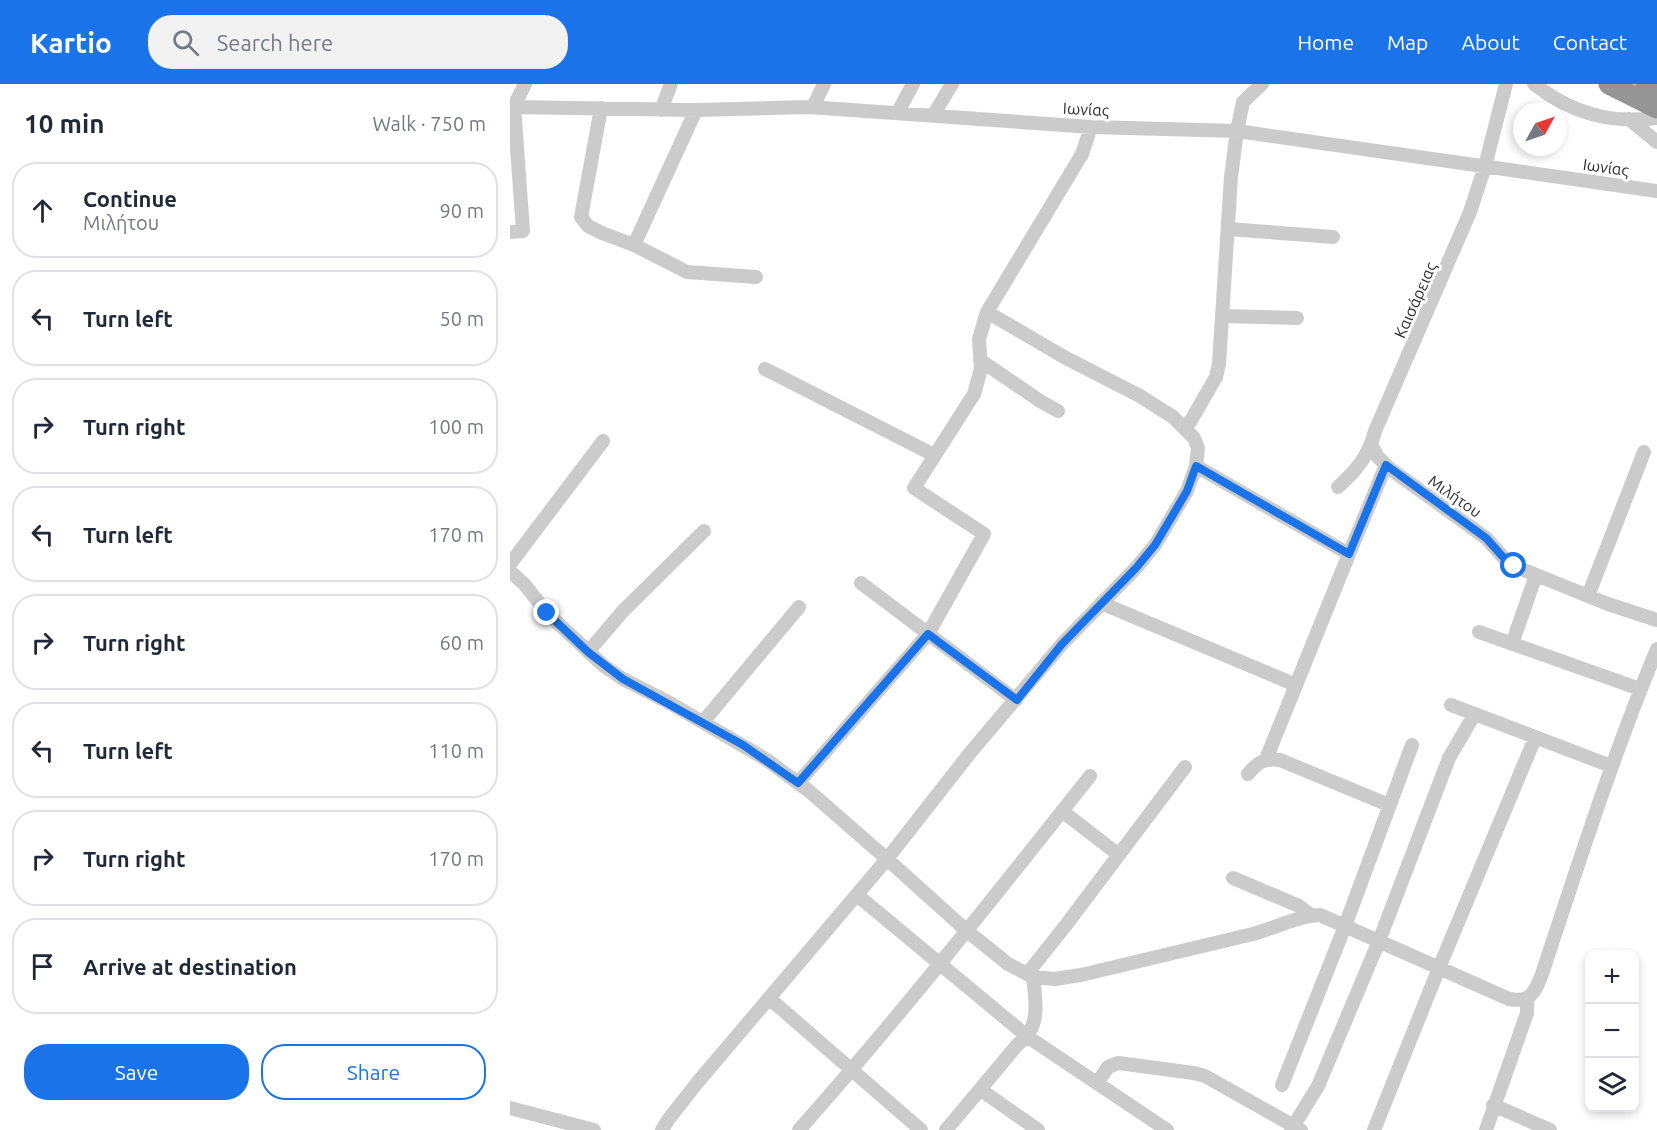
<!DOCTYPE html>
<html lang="en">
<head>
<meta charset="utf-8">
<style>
	:root { --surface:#fff; --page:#f2f2f3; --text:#1f2937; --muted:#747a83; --line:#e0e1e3; --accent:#1a73e8 }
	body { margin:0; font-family:Ubuntu,sans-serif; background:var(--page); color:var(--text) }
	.controls { position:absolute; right:18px; bottom:18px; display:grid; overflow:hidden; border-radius:12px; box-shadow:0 3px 9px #0003 }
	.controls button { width:54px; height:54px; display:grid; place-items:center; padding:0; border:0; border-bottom:2px solid var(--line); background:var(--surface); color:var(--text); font:30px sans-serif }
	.compass { position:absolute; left:1003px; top:18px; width:54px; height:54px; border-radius:50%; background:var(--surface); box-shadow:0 3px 9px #0003; rotate:50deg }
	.stop { position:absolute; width:18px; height:18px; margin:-14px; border:4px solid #1a73e8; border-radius:50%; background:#fff }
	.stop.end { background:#1a73e8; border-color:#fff; box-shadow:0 2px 6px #0008 }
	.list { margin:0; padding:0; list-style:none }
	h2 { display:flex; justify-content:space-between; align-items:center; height:78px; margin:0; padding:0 24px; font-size:26px }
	h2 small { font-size:20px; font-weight:400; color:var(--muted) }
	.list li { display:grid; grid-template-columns:39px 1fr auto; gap:18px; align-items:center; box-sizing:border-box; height:96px; margin:0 12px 12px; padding:0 12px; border:2px solid var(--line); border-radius:24px }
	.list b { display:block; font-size:22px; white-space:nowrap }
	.list p { margin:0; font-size:20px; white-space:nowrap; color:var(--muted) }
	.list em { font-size:20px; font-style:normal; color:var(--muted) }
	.actions { display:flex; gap:12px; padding:18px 24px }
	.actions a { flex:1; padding:14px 0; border:2px solid var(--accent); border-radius:24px; text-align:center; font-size:21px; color:var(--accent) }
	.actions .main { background:var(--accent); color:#fff }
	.icon { flex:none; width:33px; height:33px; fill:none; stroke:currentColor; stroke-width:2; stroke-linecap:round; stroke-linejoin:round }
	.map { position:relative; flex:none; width:1147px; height:1046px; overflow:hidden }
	header { display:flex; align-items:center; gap:36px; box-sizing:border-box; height:84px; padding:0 30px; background:var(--accent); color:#fff }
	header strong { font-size:28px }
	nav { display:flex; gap:33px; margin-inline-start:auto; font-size:21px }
	.search { width:420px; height:54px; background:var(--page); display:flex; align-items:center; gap:15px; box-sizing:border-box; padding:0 21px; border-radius:24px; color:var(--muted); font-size:22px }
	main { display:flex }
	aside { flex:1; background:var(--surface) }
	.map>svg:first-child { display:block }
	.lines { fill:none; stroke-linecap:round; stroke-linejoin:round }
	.minor { stroke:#cbcbcb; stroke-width:14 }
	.highway { stroke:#959595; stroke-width:21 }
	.route { stroke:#1a73e8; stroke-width:8 }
	.labels { text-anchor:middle; stroke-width:6; stroke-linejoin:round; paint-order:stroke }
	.street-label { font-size:16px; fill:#2e2e2e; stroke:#fff }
</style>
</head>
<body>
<header>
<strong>Kartio</strong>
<div class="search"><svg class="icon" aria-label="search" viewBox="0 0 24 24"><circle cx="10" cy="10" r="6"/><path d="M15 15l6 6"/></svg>Search here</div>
<nav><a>Home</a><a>Map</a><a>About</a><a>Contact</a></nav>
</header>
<main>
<aside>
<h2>10 min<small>Walk · 750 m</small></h2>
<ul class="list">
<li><svg class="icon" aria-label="ahead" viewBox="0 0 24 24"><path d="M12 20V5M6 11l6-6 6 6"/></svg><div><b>Continue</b><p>Μιλήτου</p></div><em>90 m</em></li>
<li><svg class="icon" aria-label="left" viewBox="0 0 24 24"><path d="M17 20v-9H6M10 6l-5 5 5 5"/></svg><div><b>Turn left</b></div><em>50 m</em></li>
<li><svg class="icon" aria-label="right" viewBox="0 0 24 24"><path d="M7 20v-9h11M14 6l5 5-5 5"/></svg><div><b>Turn right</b></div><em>100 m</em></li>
<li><svg class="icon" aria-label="left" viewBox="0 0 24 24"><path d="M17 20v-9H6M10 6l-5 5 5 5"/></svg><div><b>Turn left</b></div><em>170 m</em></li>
<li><svg class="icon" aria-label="right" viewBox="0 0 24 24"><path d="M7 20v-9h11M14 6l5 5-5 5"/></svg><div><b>Turn right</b></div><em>60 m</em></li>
<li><svg class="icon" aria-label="left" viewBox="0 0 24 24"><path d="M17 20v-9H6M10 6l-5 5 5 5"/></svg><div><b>Turn left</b></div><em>110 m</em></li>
<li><svg class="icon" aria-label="right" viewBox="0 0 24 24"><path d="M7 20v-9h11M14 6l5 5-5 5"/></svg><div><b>Turn right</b></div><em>170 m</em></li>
<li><svg class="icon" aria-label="arrive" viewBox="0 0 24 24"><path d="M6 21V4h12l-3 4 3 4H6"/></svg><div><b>Arrive at destination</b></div></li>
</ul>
<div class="actions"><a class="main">Save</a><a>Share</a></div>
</aside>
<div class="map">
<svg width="1147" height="1046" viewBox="0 0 1147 1046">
	<rect width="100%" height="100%" fill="#fff"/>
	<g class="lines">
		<!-- minor -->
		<path class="minor" d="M 1024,0 C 1061,29 1100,40 1147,34
			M 0,23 L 186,26 L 299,23 L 581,43 L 727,47 L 1147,107
			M 303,23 L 314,0
			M 91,24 L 71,133 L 78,142 L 92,149 L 124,161 L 177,188 L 246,193
			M 151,26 L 161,0
			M 388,28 L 403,0
			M 424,30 L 442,0
			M 1119,35 L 1147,58
			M 718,145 L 823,153
			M 0,148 L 13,147 L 4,22 L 15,0
			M 124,161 L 186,26
			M 712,232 L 787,234
			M 470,276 L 530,317 L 548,327
			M 255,285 L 424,371
			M 676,345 L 706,293 L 709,280 L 721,93 L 727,47 L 733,18 L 752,0
			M 862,362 L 868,373 L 879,384 L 976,454 L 993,473 L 1004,482 L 1098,520 L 1147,536
			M 828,403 C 847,386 859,371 865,347 L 960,128 L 975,82 L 996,0
			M 839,470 L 876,381
			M 0,480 L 93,357
			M 0,487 L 15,501 L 37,529 L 94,582 L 113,595 L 160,619 L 257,676 L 299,707 L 377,775 L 460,669 L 552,560 L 626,484 L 645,461 L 677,407 L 686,382 L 688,364 L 684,354 L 663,333 L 630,312 L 554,273 L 477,228
			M 351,499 L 506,616
			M 1078,512 L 1134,368
			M 591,519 L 786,601 L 839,470 L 686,382
			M 969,548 L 1130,605
			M 1002,560 L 1026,491
			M 78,568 L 113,527 L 194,447
			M 941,621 L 1101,682
			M 193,638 L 289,523
			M 756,675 L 786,601
			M 738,690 C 748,678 754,674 770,676 L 879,721
			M 288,699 L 418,550 L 474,450 L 404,404 L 464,310 L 471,285 L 469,255 L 477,228 L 572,70 L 581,43
			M 552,727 L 609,771
			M 723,794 L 789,822 L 802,832
			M 347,811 L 518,953 L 657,1046
			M 517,890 L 556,841 L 675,683
			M 260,915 L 411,1046
			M 587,999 L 598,983 L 608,979 L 684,989 L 695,992 L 791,1046
			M 772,1001 L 835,842 L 902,661
			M 471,1006 L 528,1046
			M 983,1021 L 1040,1046
			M 0,1024 L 84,1046
			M 152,1046 L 158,1036 L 187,999 L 377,775 L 457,847 L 498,880 L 523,893 L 545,895 L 571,891 C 628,877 686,864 743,850 C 765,844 787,832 810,831 L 999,915 C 1021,919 1025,908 1032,890 C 1068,781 1103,671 1147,565
			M 289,1046 C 390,932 485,812 580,692
			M 436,1046 L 508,960 C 531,944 526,918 523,893
			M 781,1046 L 808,1002 L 869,857 L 939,674 L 964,631
			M 864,1046 L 929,884 L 1025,654
			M 976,1046 L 1017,929 L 1017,915"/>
		<!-- highway -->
		<path class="highway" d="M 1099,0 L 1147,24
			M 1136,0 L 1147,6"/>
	</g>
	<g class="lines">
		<!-- route -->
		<path class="route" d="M 37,529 L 78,568 L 113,595 L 233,661 L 288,699 L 418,550 L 507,616 L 552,560 L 626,484 L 645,461 L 677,407 L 686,382 L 839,470 L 876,381 L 976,454 L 993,473 L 1004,482"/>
	</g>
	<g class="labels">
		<!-- street labels -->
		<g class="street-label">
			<text transform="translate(576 25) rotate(3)" y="6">Ιωνίας</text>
			<text transform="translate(1096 83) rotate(8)" y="6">Ιωνίας</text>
			<text transform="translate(905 216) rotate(-66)" y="6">Καισάρειας</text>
			<text transform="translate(945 412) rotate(35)" y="6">Μιλήτου</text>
		</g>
	</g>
</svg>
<div class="controls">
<button>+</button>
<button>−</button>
<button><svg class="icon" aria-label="layers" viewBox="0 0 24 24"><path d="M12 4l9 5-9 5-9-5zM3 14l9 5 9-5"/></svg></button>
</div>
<svg class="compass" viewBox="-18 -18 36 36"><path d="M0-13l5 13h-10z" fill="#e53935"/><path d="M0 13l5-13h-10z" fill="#747a83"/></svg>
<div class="stop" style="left:1004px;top:482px"></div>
<div class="stop end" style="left:37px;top:529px"></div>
</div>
</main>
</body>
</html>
